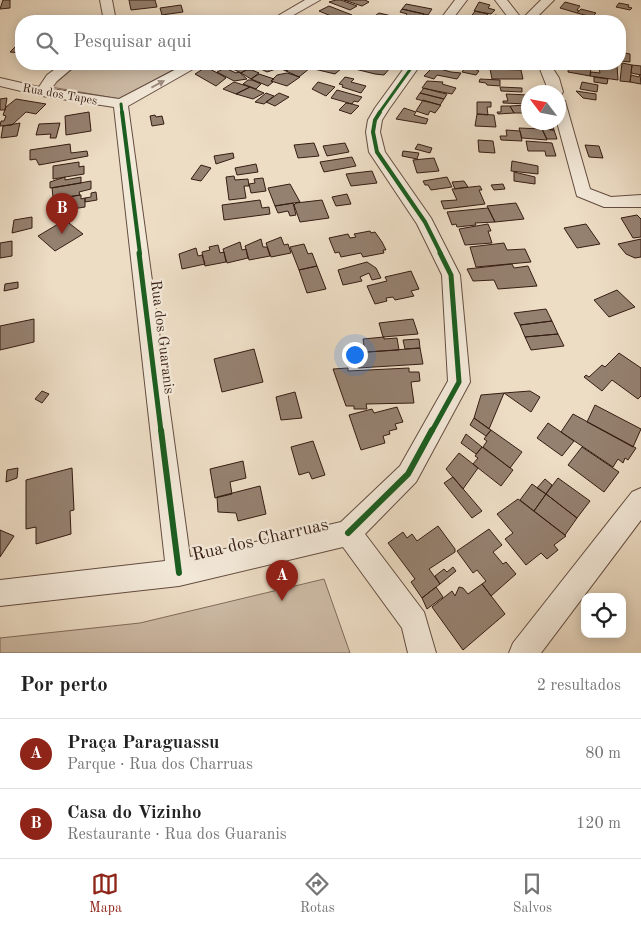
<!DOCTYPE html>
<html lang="pt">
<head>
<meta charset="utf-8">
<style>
	:root { --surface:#fff; --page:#f2f2f2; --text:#222; --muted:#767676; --line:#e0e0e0; --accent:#8f2418 }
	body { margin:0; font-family:"Old Standard TT",serif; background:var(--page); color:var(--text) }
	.controls { position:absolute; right:15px; bottom:15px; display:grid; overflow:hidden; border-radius:10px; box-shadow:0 2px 12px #0003 }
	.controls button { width:45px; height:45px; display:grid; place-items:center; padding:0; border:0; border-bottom:1px solid var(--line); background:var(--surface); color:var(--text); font:25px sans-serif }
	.compass { position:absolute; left:521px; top:85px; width:45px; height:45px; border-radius:50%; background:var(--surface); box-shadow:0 2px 12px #0003; rotate:302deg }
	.you { position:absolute; left:354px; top:354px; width:18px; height:18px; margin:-12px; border:4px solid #fff; border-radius:50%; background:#1a73e8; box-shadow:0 0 0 8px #1a73e833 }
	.badge { display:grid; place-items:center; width:32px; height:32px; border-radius:50%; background:var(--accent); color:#fff; font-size:16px; font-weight:700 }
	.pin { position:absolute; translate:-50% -41px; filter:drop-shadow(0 1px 2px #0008) }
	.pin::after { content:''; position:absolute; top:26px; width:18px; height:15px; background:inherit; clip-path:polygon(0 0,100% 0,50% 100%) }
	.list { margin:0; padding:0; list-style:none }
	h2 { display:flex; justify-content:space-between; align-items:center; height:65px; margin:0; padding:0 20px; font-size:21px }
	h2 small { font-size:16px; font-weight:400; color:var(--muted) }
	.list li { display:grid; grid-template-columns:32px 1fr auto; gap:15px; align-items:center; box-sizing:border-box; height:70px; padding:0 20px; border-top:1px solid var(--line) }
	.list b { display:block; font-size:19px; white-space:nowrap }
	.list p { margin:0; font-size:16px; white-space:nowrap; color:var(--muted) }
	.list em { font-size:16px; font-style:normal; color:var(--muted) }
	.icon { flex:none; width:28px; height:28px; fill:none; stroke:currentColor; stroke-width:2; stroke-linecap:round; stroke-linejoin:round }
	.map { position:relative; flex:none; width:641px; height:653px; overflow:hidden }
	.search { position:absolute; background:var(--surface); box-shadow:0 2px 12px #0003; left:15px; right:15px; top:15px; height:55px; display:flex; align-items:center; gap:12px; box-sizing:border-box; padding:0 18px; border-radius:20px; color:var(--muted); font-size:19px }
	.sheet { height:205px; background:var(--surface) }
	nav { display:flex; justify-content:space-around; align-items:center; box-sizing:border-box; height:70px; border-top:1px solid var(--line); background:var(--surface); font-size:14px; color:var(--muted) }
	nav a { display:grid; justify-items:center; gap:2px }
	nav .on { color:var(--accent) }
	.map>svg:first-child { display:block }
	.green { fill:#cebca7; stroke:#826c5d }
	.building { fill:#958170; stroke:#361d13 }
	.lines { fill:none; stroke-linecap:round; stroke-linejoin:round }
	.minor-casing { stroke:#644d40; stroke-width:2 }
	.minor { fill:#f3e9d9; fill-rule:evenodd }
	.cycleway-far3-casing { stroke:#f3e9d9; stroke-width:5 }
	.cycleway-far2-casing { stroke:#f3e9d9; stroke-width:6 }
	.cycleway-far1-casing { stroke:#f3e9d9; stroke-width:8 }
	.cycleway-casing { stroke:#f3e9d9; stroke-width:9 }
	.cycleway-far3 { stroke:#1b5e20; stroke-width:3 }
	.cycleway-far2 { stroke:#1b5e20; stroke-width:4 }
	.cycleway-far1 { stroke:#1b5e20; stroke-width:5 }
	.cycleway { stroke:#1b5e20; stroke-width:6 }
	.oneway { fill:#9e8d80 }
	.labels { text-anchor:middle; stroke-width:4.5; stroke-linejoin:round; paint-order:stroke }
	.far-street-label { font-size:12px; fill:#361d13; stroke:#f3e9d9 }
	.street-label { font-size:15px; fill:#361d13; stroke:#f3e9d9 }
	.near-street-label { font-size:18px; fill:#361d13; stroke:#f3e9d9 }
</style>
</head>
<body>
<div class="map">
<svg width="641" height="653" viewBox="0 0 641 653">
	<rect width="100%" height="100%" fill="#edddc5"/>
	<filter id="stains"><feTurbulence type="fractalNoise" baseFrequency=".004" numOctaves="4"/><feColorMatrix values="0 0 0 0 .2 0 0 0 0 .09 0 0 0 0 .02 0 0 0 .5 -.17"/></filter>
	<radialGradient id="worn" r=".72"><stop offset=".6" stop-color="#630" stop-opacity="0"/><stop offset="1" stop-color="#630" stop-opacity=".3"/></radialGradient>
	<!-- green -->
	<path class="green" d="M 85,64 L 173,64 L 178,67 L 120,99 L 51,87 L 75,67 Z
		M 324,579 L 350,653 L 0,653 L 0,638 L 140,623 Z"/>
	<!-- building -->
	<path class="building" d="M 3,0 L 10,0 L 10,8 L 0,9 Z
		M 129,0 L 155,0 L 157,7 L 131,10 Z
		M 336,0 L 341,0 L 357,6 L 350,10 L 329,2 Z
		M 344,0 L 365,0 L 369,2 L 362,6 Z
		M 479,2 L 490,5 L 488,8 L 495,10 L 491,14 L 474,11 Z
		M 565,2 L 580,6 L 577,10 L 579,11 L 577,13 L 560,8 Z
		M 619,3 L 629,5 L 628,7 L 632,8 L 630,10 L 616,7 Z
		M 406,4 L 432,9 L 428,15 L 402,9 Z
		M 181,5 L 183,12 L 162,15 L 160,8 Z
		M 329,6 L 352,15 L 343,21 L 319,11 Z
		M 402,9 L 424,14 L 420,21 L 404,18 L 407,14 L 400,12 Z
		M 581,9 L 596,13 L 592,17 L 577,13 Z
		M 475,11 L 488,14 L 482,21 L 468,21 Z
		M 379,13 L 392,16 L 384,21 L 369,20 Z
		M 495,15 L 505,17 L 508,21 L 498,21 L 499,20 L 492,18 Z
		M 21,41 L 21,53 L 10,52 Z
		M 620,52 L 630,54 L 630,62 L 620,61 Z
		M 622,63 L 632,65 L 630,82 L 620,81 Z
		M 231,64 L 243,64 L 251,67 L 241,73 L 227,66 Z
		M 267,64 L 270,64 L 279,68 L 267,72 L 259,68 Z
		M 270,64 L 282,64 L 291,68 L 286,71 Z
		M 289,64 L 300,64 L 310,68 L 299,77 L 286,71 L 292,67 L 287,65 Z
		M 315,64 L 330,64 L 342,68 L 335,74 L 310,68 Z
		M 344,64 L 375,64 L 390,68 L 384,75 L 375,74 L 343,66 Z
		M 478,64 L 482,65 L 479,69 L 461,65 Z
		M 569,64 L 591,66 L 590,76 L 568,72 Z
		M 604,64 L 617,65 L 618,80 L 590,76 L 591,72 L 600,73 L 599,68 L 604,68 Z
		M 632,65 L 641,66 L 641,75 L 631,73 Z
		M 467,66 L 479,71 L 476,75 L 462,72 Z
		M 206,67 L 223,76 L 226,78 L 216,86 L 195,74 Z
		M 433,67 L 451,72 L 461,73 L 457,79 L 437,75 L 434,79 L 424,76 Z
		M 225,68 L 236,73 L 239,72 L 247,79 L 234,81 L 217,72 Z
		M 490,69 L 521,70 L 523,79 L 492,79 Z
		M 246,70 L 252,70 L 259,73 L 251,79 L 241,73 Z
		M 287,73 L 300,77 L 287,86 L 271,81 L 277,75 Z
		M 259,74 L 274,79 L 271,81 L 273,82 L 268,86 L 251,79 Z
		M 640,74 L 641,84 L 630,82 L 631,75 L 639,77 Z
		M 345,77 L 354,79 L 351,82 L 366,86 L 361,93 L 342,87 L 343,85 L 339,84 Z
		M 594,77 L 608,79 L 607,84 L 594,82 Z
		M 480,79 L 500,80 L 500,86 L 487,85 L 486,83 L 479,82 Z
		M 248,80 L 252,80 L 261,84 L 256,89 L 243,84 Z
		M 427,81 L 443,82 L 442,84 L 456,88 L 452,94 L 422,88 Z
		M 234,82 L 250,87 L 236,94 L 223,89 Z
		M 318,82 L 335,87 L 326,96 L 312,89 Z
		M 582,82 L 598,85 L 597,92 L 580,89 Z
		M 250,87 L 264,93 L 253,99 L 236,94 Z
		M 500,87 L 522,88 L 522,92 L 501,91 Z
		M 424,88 L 438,92 L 447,94 L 444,99 L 420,93 Z
		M 337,90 L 362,97 L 358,102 L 354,101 L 352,104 L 331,98 Z
		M 576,91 L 596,94 L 596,100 L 583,98 Z
		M 266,93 L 274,96 L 264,104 L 255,102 Z
		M 279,93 L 289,97 L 275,106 L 266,102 Z
		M 420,93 L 444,99 L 440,105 L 416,99 Z
		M 506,94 L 528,95 L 528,104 L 503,103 L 503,101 L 508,101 Z
		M 7,98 L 5,110 L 0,110 L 0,99 Z
		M 16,99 L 46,104 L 36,114 L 26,112 L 12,125 L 0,126 L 1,121 L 4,121 L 6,116 L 3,115 L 6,107 Z
		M 423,100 L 440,105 L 441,105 L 435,113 L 430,111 L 428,115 L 416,111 Z
		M 477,102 L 491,102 L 491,107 L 487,107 L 488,115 L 477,114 Z
		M 346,103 L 352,104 L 359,106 L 351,114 L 339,110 Z
		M 527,105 L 528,113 L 514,113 L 510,106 Z
		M 501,106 L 510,106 L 514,113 L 498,114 L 497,112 L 501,112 Z
		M 404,108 L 416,112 L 414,115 L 428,119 L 426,124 L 396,119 Z
		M 89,112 L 91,131 L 66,135 L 65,116 Z
		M 477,114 L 494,115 L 496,127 L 475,126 Z
		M 155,115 L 156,117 L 162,116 L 164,124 L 152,126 L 150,116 Z
		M 541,122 L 552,122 L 554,130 L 543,129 Z
		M 20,123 L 17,136 L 1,138 L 3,126 Z
		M 60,123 L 56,138 L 50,138 L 51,134 L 36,135 L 39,124 Z
		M 519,128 L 542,129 L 547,140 L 522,138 Z
		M 542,129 L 554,130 L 557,139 L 547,139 Z
		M 506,130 L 520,131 L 522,141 L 501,140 L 500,136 L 507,136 Z
		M 478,140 L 493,141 L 495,153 L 479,152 Z
		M 526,141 L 552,143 L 556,156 L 546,156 L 545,151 L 528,151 Z
		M 314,143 L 319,156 L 298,158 L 294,145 Z
		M 345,143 L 349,152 L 327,156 L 323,146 Z
		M 70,144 L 71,153 L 87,151 L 88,156 L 39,165 L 36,159 L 30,160 L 30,150 Z
		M 418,144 L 432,148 L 430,153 L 415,149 Z
		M 585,145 L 599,146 L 603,158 L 589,157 Z
		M 403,151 L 419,153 L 417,159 L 402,156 Z
		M 233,153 L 234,158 L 216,164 L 214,156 Z
		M 352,157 L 356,166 L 324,172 L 320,162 Z
		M 434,158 L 439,171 L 417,173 L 413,160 Z
		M 512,161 L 538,166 L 538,174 L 511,171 Z
		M 79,162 L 79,167 L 84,166 L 84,174 L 53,179 L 53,166 Z
		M 256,164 L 258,172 L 237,175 L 235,168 Z
		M 201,165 L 211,168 L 201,181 L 191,179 Z
		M 372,171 L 377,183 L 351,186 L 346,174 Z
		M 514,172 L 535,177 L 535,184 L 514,181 Z
		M 234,176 L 235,180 L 248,179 L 249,186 L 244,186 L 246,198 L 229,200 L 226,177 Z
		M 65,177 L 65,180 L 81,177 L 81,183 L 50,188 L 50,182 Z
		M 447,177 L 452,187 L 431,190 L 428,185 L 425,185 L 423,181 Z
		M 263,178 L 266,191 L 251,193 L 249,184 L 255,183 L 254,179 Z
		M 91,181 L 91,189 L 79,192 L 80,195 L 61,198 L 57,196 L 53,197 L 52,188 Z
		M 464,181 L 468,187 L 455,189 L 452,182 Z
		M 290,184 L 300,202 L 275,206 L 268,188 Z
		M 503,184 L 505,189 L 494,190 L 491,185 Z
		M 480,186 L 482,190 L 479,190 L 485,204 L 444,209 L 441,201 L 457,200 L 452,189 Z
		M 96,192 L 97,200 L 85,202 L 85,198 L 91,197 L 91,193 Z
		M 347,194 L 351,204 L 336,206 L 332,197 Z
		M 81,195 L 81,199 L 85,198 L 85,207 L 66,210 L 54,206 L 55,199 Z
		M 260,200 L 262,208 L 269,207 L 270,214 L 224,220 L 222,205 Z
		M 322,200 L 329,218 L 300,222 L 294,205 L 296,203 Z
		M 293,203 L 296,215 L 290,216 L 288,211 L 278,213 L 275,206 Z
		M 516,203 L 524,219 L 495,222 L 487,206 Z
		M 488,208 L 495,222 L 475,223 L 476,225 L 457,227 L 456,224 L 452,225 L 447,212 Z
		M 637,215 L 641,219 L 641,237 L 633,238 L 621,218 Z
		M 32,217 L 32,228 L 12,233 L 14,220 Z
		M 65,220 L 83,234 L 55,251 L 38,236 Z
		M 488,224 L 491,231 L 488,231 L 492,243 L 465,245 L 459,229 Z
		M 586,224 L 600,244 L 577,248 L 564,228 Z
		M 370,231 L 371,233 L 375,232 L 382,242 L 386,250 L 383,250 L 384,253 L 363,257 L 361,253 L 341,257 L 339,252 L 335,253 L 329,238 L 348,234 L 350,238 L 356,237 L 354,234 Z
		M 281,237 L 284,245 L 288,244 L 291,253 L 271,257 L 266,243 Z
		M 261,239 L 263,247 L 267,247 L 270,256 L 249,260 L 245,246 Z
		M 641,239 L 641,257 L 635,258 L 626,254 L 618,244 Z
		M 12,241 L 12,256 L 0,258 L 0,243 Z
		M 240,242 L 242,250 L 246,249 L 248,258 L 227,263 L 223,249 Z
		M 504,243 L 507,250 L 525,249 L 531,262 L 476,267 L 470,247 Z
		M 304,244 L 308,254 L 312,253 L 317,266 L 299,270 L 290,247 Z
		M 218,245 L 220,253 L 224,252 L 226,262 L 205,266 L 202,252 L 210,250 L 209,247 Z
		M 196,248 L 198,256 L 202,255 L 205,264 L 182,269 L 179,254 Z
		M 367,262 L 376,268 L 381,278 L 372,280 L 369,273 L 360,277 L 362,281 L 343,285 L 338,270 Z
		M 512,264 L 514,268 L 528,266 L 537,286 L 498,289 L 494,280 L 473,281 L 467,269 Z
		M 317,266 L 326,289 L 307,293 L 299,270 Z
		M 411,271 L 419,289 L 411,291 L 414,296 L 395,300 L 393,297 L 386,298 L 387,301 L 375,304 L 367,286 L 387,281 L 385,277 Z
		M 18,282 L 18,288 L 4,291 L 5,284 Z
		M 617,290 L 635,307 L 609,317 L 594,300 Z
		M 546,309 L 552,321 L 520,325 L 514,313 Z
		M 34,319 L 34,342 L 0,350 L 0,326 Z
		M 413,319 L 418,334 L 383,337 L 379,323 Z
		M 552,321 L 558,334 L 525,337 L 520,325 Z
		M 558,334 L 564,346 L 531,350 L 525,337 Z
		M 384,337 L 384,339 L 397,338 L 399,350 L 365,352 L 363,339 Z
		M 419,339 L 420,348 L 405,349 L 403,340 Z
		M 420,348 L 423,364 L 358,368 L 356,353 Z
		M 254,349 L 263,382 L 222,392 L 214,359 Z
		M 619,353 L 641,368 L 641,396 L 638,399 L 612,380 L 602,391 L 584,377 L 586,375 L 589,377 L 602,365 L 605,367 Z
		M 348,368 L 348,371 L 409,368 L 409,372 L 419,372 L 420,381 L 411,382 L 414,403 L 366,404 L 367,409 L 354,409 L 354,406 L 346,406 L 333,369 Z
		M 42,391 L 49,394 L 42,403 L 35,399 Z
		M 530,391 L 540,397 L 531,412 L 504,393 Z
		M 295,392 L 302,418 L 281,420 L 276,397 Z
		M 504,393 L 489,429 L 474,418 L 481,395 Z
		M 595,405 L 641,429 L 633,447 L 587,422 Z
		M 397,407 L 403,422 L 395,424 L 397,429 L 389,431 L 390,434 L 383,436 L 385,443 L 361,450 L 349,415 L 372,409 L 374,413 Z
		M 573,414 L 636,448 L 628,460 L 625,458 L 623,463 L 618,459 L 613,467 L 561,432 Z
		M 474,418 L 491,430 L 486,436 L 470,425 Z
		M 548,423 L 574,441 L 562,456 L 537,438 Z
		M 491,430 L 522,452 L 510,468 L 483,447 L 487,441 L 484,439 Z
		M 466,434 L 482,447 L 476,454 L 461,443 Z
		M 313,441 L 325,475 L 312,479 L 309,472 L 299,475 L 291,447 Z
		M 482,447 L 513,470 L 501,486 L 473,464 L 478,458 L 475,456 Z
		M 582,447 L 619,472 L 604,492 L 568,465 Z
		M 459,453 L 478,468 L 463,489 L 446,469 Z
		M 243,461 L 246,478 L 230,482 L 232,494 L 215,498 L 210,469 Z
		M 18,468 L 17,478 L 6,482 L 7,470 Z
		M 72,468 L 74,510 L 70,511 L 71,534 L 36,544 L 36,527 L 26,529 L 26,480 Z
		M 453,477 L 482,511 L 472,518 L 444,483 Z
		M 558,478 L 590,501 L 577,518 L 546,494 Z
		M 545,479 L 552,485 L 546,494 L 537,488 Z
		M 532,484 L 546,494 L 534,511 L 520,500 Z
		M 260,486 L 266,514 L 238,521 L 236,513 L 218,512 L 217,497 Z
		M 546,494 L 577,518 L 565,535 L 534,511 Z
		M 518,499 L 566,536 L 554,545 L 558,550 L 547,559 L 541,553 L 526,565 L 505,539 L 513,533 L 497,514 Z
		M 438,526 L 455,549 L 455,552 L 429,569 L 440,584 L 422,598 L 411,582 L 415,579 L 388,543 L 403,532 L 407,538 L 412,534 L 417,541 Z
		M 489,529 L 502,545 L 493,552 L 503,564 L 506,562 L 516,574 L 491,596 L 482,584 L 486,581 L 477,570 L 473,573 L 457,551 Z
		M 0,530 L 14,536 L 0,557 Z
		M 453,567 L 456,571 L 440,584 L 435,576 L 444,569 L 447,572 Z
		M 482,584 L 505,614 L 463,650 L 432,607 L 452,591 L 455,596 L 459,587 L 463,588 L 468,594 Z
		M 436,587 L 443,597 L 427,609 L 422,598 Z"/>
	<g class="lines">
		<!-- minor casing -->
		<g class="minor-casing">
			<path id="minor" d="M 100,0 L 112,0 L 116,21 L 104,21 Z
				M 305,0 L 320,0 L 283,21 L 269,21 Z
				M 455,0 L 467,0 L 451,21 L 439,21 Z
				M 495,0 L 507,0 L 522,19 L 541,0 L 554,0 L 533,21 L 511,21 Z
				M 62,64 L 77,64 L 57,81 L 51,89 L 119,99 L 186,64 L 202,64 L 128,106 L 190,557 L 341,522 L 400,466 L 448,381 L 442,275 L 417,224 L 369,152 L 366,132 L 368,120 L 375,108 L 407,64 L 421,64 L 389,109 L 382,120 L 380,132 L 385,152 L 431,218 L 460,275 L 470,382 L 416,482 L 365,534 L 424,612 L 436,653 L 408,653 L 402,628 L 343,547 L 179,586 L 0,606 L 0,580 L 165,561 L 114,107 L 42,96 L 0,86 L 0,78 L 39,87 L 47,75 Z
				M 538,64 L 550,64 L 559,78 L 563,92 L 561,95 L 558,96 L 558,92 L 549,92 Z
				M 558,97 L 565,101 L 590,189 L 611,197 L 641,195 L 641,207 L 604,207 L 577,196 L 557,122 L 558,122 Z
				M 641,488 L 641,520 L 541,653 L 509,653 L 513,643 L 632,492 Z"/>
		</g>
		<!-- minor -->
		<use href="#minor" class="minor"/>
		<!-- cycleway-far3 casing -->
		<g class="cycleway-far3-casing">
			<path id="cycleway-far3" d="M 121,104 L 122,113
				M 379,113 L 414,64"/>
		</g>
		<!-- cycleway-far2 casing -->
		<g class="cycleway-far2-casing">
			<path id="cycleway-far2" d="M 122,112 L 140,254
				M 380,112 L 375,120 L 373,132 L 377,152 L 425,222 L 441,254"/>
		</g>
		<!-- cycleway-far1 casing -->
		<g class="cycleway-far1-casing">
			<path id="cycleway-far1" d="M 139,253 L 161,431
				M 432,431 L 459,382 L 451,275 L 440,253"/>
		</g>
		<!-- cycleway casing -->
		<g class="cycleway-casing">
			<path id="cycleway" d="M 161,430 L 179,573
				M 348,533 L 408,474 L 432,430"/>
		</g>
		<!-- cycleway-far3 -->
		<use href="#cycleway-far3" class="cycleway-far3"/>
		<!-- cycleway-far2 -->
		<use href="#cycleway-far2" class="cycleway-far2"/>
		<!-- cycleway-far1 -->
		<use href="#cycleway-far1" class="cycleway-far1"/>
		<!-- cycleway -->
		<use href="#cycleway" class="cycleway"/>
	</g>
	<!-- one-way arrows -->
	<defs><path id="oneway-solid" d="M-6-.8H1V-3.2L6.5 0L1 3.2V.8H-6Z" transform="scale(1.25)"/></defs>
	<use class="oneway" href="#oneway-solid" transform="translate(158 84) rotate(-28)"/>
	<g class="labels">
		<!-- far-street labels -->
		<g class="far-street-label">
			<text transform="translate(60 94) rotate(10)" y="4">Rua dos Tapes</text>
		</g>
		<!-- street labels -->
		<g class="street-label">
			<text transform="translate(163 337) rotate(83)" y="5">Rua dos Guaranis</text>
		</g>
		<!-- near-street labels -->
		<g class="near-street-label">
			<text transform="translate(260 539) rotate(-13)" y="6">Rua dos Charruas</text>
		</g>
	</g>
	<rect width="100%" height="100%" filter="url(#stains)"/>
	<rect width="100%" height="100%" fill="url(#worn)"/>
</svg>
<div class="controls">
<button><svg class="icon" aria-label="locate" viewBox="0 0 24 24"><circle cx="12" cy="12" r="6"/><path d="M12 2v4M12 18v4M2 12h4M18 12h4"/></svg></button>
</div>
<svg class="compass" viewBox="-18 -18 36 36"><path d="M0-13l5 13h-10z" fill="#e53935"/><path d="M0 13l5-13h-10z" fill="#767676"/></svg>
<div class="you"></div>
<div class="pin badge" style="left:282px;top:601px">A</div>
<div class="pin badge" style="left:62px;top:234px">B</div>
<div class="search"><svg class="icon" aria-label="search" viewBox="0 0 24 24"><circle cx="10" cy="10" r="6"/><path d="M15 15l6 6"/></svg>Pesquisar aqui</div>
</div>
<section class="sheet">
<h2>Por perto<small>2 resultados</small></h2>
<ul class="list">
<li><span class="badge">A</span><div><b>Praça Paraguassu</b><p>Parque · Rua dos Charruas</p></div><em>80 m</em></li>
<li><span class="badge">B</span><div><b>Casa do Vizinho</b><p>Restaurante · Rua dos Guaranis</p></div><em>120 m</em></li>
</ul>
</section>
<nav>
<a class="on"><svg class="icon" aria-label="map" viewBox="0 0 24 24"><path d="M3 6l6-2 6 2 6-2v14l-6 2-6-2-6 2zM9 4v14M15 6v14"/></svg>Mapa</a>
<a><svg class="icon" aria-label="directions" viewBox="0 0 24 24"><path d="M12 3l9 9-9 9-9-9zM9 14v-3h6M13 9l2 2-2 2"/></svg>Rotas</a>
<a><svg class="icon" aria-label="saved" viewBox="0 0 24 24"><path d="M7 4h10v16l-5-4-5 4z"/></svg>Salvos</a>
</nav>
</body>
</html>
